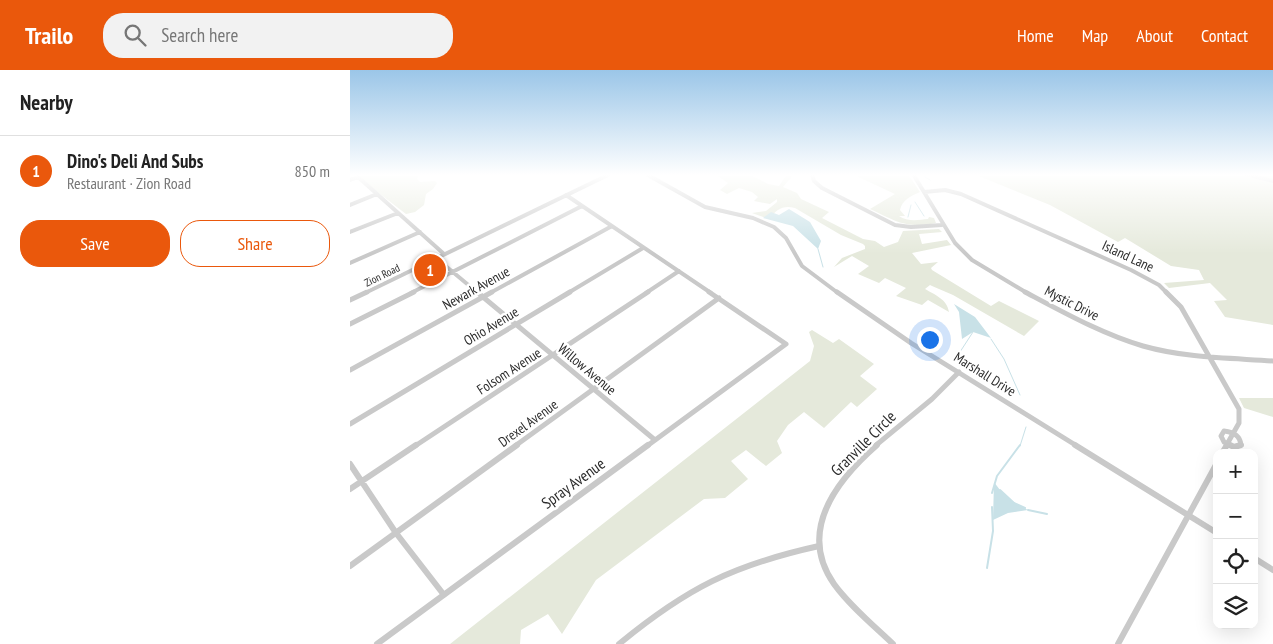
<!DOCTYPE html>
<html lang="en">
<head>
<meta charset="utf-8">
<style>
	:root { --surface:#fff; --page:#f2f2f2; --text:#222; --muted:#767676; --line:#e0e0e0; --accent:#ea580c }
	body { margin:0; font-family:"PT Sans Narrow",sans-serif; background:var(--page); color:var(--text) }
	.controls { position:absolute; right:15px; bottom:15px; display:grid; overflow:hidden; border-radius:10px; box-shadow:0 5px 20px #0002 }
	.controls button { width:45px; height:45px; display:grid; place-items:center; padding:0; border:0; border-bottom:1px solid var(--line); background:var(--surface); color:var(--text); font:25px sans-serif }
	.you { position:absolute; left:579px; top:269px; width:18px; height:18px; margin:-12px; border:4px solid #fff; border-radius:50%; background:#1a73e8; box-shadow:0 0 0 8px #1a73e833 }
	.badge { display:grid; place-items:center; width:32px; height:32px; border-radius:50%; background:var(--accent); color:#fff; font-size:16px; font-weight:700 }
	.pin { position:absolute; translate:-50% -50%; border:2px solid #fff; box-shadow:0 1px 5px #0006 }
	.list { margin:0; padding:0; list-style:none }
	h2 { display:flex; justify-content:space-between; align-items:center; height:65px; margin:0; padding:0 20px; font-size:21px }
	h2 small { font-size:16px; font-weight:400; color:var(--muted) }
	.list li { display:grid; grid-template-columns:32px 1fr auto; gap:15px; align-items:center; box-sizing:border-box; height:70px; padding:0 20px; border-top:1px solid var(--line) }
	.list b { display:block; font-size:19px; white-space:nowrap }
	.list p { margin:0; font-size:16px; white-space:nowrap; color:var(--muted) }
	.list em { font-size:16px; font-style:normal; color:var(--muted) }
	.actions { display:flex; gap:10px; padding:15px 20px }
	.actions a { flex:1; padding:11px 0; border:1px solid var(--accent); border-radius:20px; text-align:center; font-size:18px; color:var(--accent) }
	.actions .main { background:var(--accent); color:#fff }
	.icon { flex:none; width:28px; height:28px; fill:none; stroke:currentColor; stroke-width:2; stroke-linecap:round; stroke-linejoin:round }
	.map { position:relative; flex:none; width:923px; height:574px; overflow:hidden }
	header { display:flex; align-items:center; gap:30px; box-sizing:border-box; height:70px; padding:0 25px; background:var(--accent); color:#fff }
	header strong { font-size:24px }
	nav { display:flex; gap:28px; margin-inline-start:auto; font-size:18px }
	.search { width:350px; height:45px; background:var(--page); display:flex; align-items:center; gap:12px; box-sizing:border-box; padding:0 18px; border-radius:20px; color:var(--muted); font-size:19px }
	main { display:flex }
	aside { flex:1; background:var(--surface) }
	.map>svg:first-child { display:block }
	.green { fill:#e5e9db }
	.water { fill:#c8e1e7 }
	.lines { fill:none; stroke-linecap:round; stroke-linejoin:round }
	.stream-far1 { stroke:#c8e1e7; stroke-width:1 }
	.stream { stroke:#c8e1e7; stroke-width:2 }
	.minor-far2 { stroke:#c9c9c9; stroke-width:4 }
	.minor-far1 { stroke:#c9c9c9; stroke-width:5 }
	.minor { stroke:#c9c9c9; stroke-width:6 }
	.labels { text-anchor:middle; stroke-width:5; stroke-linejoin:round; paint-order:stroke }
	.far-street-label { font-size:11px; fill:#2c2c2c; stroke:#fff }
	.street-label { font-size:14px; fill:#2c2c2c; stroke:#fff }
	.near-street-label { font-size:16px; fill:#2c2c2c; stroke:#fff }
</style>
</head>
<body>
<header>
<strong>Trailo</strong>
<div class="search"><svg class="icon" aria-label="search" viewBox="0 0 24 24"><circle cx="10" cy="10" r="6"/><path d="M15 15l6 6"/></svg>Search here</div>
<nav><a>Home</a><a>Map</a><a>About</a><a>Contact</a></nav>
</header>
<main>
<aside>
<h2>Nearby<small></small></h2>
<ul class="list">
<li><span class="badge">1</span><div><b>Dino's Deli And Subs</b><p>Restaurant · Zion Road</p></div><em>850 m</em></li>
</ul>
<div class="actions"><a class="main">Save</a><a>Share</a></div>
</aside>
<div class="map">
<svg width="923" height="574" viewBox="0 0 923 574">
	<rect width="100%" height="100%" fill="#fff"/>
	<!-- green -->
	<path class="green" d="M 12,104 L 69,104 L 67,109 L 70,112 L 85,111 L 87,113 L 83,119 L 76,124 L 74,135 L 65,142 L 56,144 L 8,107 L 13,105 Z
		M 365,104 L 399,104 L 418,114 L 429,116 L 437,104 L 444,104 L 433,117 L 447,123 L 451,129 L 479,142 L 472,148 L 513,169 L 525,171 L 534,177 L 548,172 L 553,161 L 589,159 L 592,162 L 569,164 L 572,174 L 597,170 L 601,175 L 562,183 L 571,194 L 588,192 L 581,198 L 582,200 L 641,236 L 649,231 L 689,251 L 674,266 L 603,225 L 582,216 L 580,215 L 575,219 C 585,225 597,229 599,242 L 578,230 L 572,235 L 546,226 L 556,218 L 535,208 L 529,213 L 508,204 L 519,196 L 502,186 L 484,197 L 492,188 L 515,179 L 515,176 L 513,174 L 491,165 L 445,138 C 433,135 427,139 419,149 L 402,143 L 416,141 L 427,132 L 427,129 L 420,134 L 404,131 L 408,127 L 402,122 L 389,118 L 377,124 L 370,120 L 378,113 Z
		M 502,104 L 558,104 L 570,122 C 561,126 552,130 550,140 L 555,146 L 549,146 C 557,152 569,150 578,149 L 579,147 L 584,148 L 586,153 C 555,159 546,151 520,139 L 545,124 Z
		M 624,104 L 923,104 L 923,255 L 875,247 L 864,231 L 877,230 L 860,213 L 819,218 L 814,213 L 854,210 L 849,200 L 821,196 L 775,168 L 768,172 L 700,135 Z
		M 462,260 L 483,273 L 489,269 L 524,294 L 510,306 L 527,319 L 507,337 L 501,332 L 474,358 L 454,342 L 438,355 L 427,371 L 432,383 L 416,396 L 396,380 L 381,391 L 398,409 L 375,428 L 354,429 L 246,510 L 212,564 L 198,544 L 171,560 L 170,574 L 100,574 L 460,291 L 464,276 L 459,262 Z
		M 889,328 L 923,328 L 923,347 L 894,338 Z"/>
	<!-- water -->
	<path class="water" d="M 439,139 L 460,152 L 471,171 L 468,179 L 443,156 L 413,148 L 421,142 L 429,145 Z
		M 604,234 L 625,247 L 641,268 L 623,262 L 612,269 L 609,242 Z
		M 644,412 C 653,425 663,433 678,440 L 658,443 L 643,450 Z"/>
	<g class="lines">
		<!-- stream-far1 -->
		<path class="stream-far1" d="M 580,104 L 576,104 L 575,107 L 580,110
			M 584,104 L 591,104
			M 565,132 L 574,146
			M 558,147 L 561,135
			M 468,179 L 473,197
			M 641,269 L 654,289 L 670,325
			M 608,285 L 623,262
			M 670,376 L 676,357"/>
		<!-- stream -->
		<path class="stream" d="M 650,420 L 664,433 L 675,438
			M 642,423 L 647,406 L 670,375
			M 678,440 L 697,444
			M 637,498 L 643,461 L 642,437"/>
		<!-- minor-far2 -->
		<path class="minor-far2" d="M 296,104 L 355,137 L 403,148 L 424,157 L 436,168 L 452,196 L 488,223
			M 462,104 L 464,111 L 472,118 L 545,155 L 561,157 L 592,155
			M 563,104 L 605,173 L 622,190 L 677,223
			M 896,104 L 923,111
			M 0,110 L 8,107 L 94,184
			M 574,122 L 595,120 L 611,124 L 781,200 L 809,215 L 817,223
			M 216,125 L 361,223
			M 0,135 L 27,124
			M 0,162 L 48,143
			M 86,188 L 128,223
			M 0,193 L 70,162
			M 15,223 L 260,104
			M 61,223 L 232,136
			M 140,223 L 262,156
			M 218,223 L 293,178
			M 296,223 L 329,201"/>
		<!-- minor-far1 -->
		<path class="minor-far1" d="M 127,222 L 305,370
			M 487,222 L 561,273 L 727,376
			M 675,222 C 713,242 752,264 793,276 C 835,288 880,288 923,291
			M 816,222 L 831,237 L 889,339 L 889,353 L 876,376
			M 0,230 L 17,222
			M 0,254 L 64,222
			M 0,300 L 142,222
			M 0,354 L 220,222
			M 65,376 L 298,222
			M 165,376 L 369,228
			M 297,376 L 436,274 L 359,222
			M 525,376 L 582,329 L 609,302
			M 882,376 L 874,372 L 871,366 L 874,361 C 883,362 890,365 891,375 L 887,376"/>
		<!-- minor -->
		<path class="minor" d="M 527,375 C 487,410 447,461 484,514 C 500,536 523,555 543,574
			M 725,375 L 867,463
			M 880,375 L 884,377 L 891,375
			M 872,383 L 877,375
			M 0,394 L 46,463 L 94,525
			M 0,419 L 66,375
			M 904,488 L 923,500
			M 0,496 L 167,375
			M 27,574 L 298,375
			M 269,574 C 337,518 383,495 469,476
			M 768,574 L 867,393"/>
	</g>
	<!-- sky -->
	<linearGradient id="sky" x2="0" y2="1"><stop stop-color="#9bc6e8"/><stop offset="0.57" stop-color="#fff"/><stop offset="1" stop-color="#fff" stop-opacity="0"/></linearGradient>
	<rect width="923" height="184" fill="url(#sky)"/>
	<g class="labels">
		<!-- far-street labels -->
		<g class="far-street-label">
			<text transform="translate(32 205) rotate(-26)" y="4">Zion Road</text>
		</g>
		<!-- street labels -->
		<g class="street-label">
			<text transform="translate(778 186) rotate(25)" y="5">Island Lane</text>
			<text transform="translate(126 218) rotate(-29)" y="5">Newark Avenue</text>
			<text transform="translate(722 233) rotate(27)" y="5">Mystic Drive</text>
			<text transform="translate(141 256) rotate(-31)" y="5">Ohio Avenue</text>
			<text transform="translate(237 299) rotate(40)" y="5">Willow Avenue</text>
			<text transform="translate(159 301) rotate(-33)" y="5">Folsom Avenue</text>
			<text transform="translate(635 304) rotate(32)" y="5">Marshall Drive</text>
			<text transform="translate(178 353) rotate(-36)" y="5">Drexel Avenue</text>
		</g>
		<!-- near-street labels -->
		<g class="near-street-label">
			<text transform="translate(513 373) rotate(-45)" y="6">Granville Circle</text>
			<text transform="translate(223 413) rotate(-36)" y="6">Spray Avenue</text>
		</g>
	</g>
</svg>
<div class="controls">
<button>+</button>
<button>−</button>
<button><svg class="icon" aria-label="locate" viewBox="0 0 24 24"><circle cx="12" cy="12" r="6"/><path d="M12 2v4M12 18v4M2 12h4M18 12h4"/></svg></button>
<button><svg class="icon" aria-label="layers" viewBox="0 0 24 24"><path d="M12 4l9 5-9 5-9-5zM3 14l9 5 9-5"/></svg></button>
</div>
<div class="you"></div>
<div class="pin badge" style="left:80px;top:200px">1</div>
</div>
</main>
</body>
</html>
